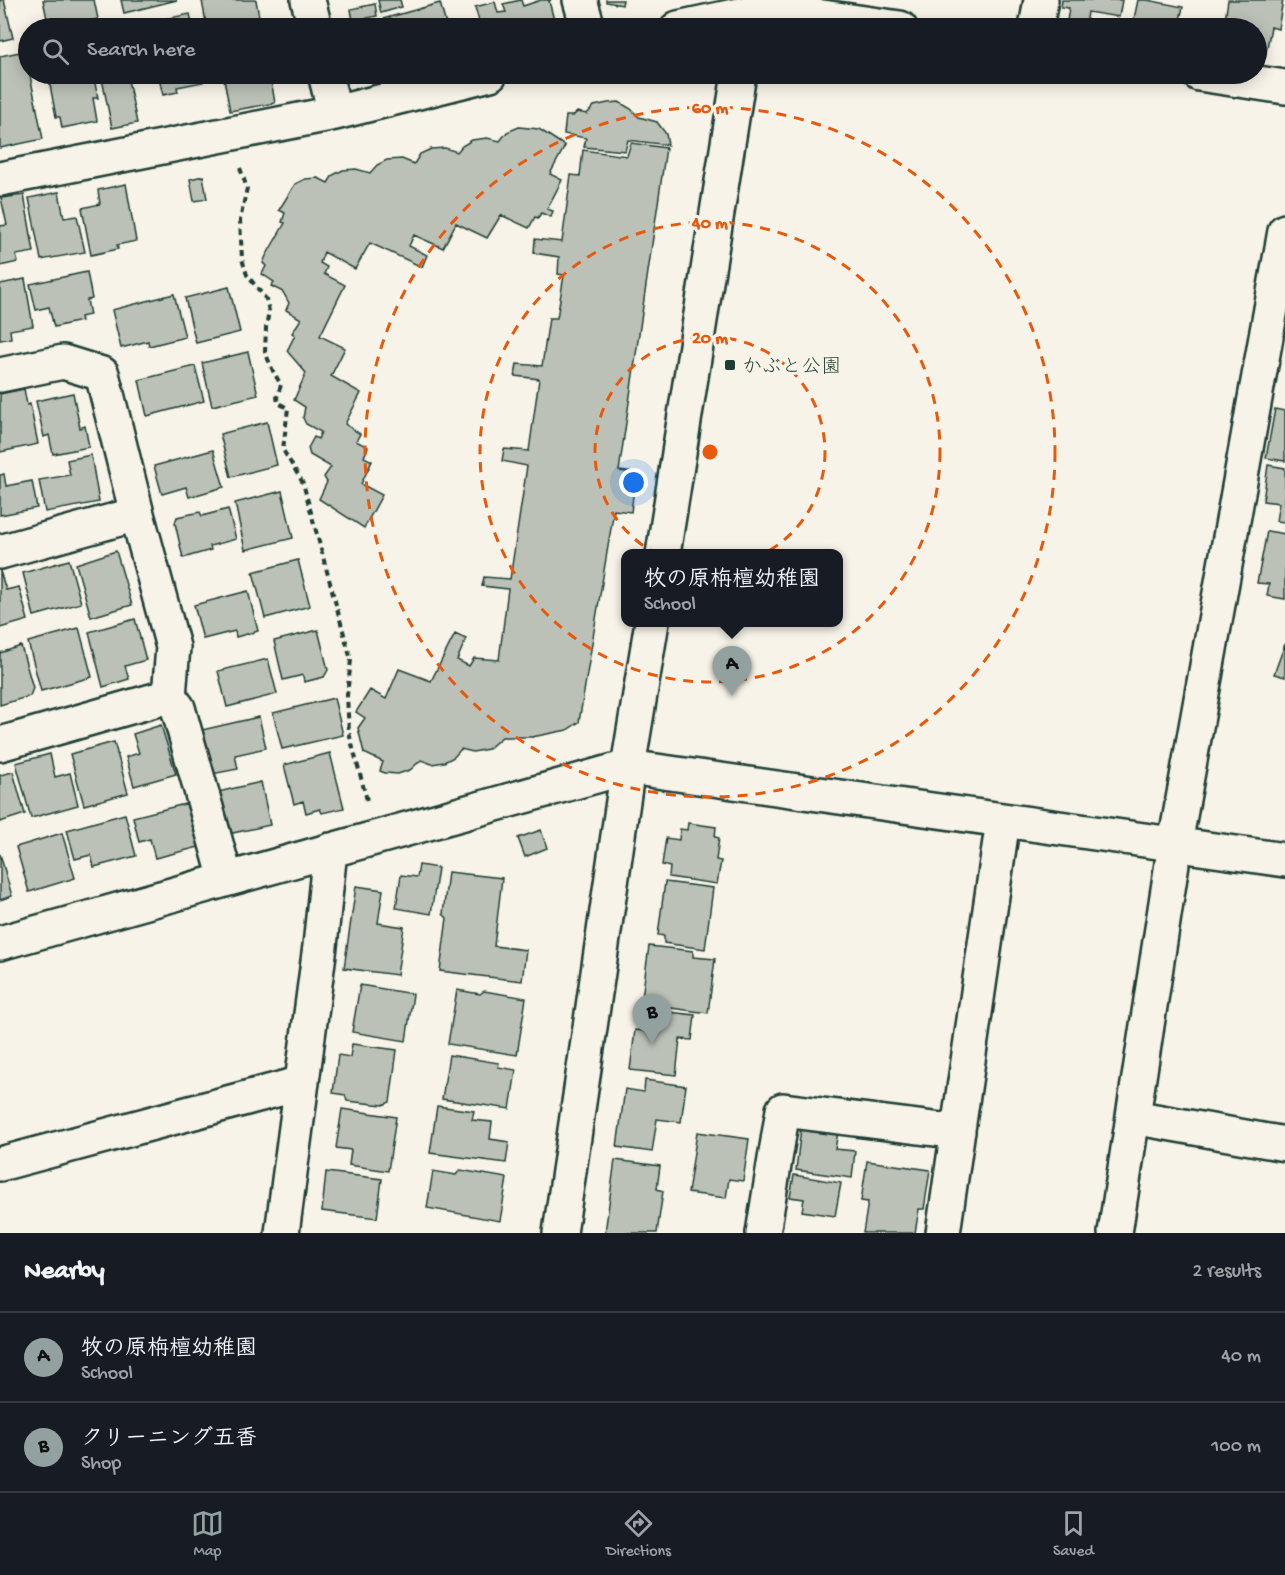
<!DOCTYPE html>
<html lang="en">
<head>
<meta charset="utf-8">
<style>
	:root { --surface:#171b24; --page:#20242c; --text:#f1f3f6; --muted:#9ea1a6; --line:#363941; --accent:#92a19f }
	body { margin:0; font-family:"Gochi Hand","Klee One",sans-serif; background:var(--page); color:var(--text) }
	.you { position:absolute; left:634px; top:483px; width:21px; height:21px; margin:-15px; border:4px solid #fff; border-radius:50%; background:#1a73e8; box-shadow:0 0 0 9px #1a73e833 }
	.badge { display:grid; place-items:center; width:39px; height:39px; border-radius:50%; background:var(--accent); color:#111; font-size:20px; font-weight:700 }
	.pin { position:absolute; translate:-50% -50px; filter:drop-shadow(0 2px 3px #0008) }
	.pin::after { content:''; position:absolute; top:32px; width:21px; height:18px; background:inherit; clip-path:polygon(0 0,100% 0,50% 100%) }
	.popup { position:absolute; left:621px; top:549px; width:222px; height:78px; box-sizing:border-box; display:grid; place-content:center; border-radius:12px; background:var(--surface); filter:drop-shadow(0 2px 4px #0005); font-size:20px; white-space:nowrap; color:var(--muted) }
	.popup b { font-size:22px; color:var(--text) }
	.popup::after { content:''; position:absolute; left:50%; top:100%; margin-left:-12px; border:12px solid transparent; border-top-color:var(--surface) }
	.list { margin:0; padding:0; list-style:none }
	h2 { display:flex; justify-content:space-between; align-items:center; height:78px; margin:0; padding:0 24px; font-size:26px }
	h2 small { font-size:20px; font-weight:400; color:var(--muted) }
	.list li { display:grid; grid-template-columns:39px 1fr auto; gap:18px; align-items:center; box-sizing:border-box; height:90px; padding:0 24px; border-top:2px solid var(--line) }
	.list b { display:block; font-size:22px; white-space:nowrap }
	.list p { margin:0; font-size:20px; white-space:nowrap; color:var(--muted) }
	.list em { font-size:20px; font-style:normal; color:var(--muted) }
	.icon { flex:none; width:33px; height:33px; fill:none; stroke:currentColor; stroke-width:2; stroke-linecap:round; stroke-linejoin:round }
	.map { position:relative; flex:none; width:1285px; height:1233px; overflow:hidden }
	.search { position:absolute; background:var(--surface); box-shadow:0 3px 15px #0003; left:18px; right:18px; top:18px; height:66px; display:flex; align-items:center; gap:15px; box-sizing:border-box; padding:0 21px; border-radius:33px; color:var(--muted); font-size:22px }
	.sheet { height:258px; background:var(--surface) }
	nav { display:flex; justify-content:space-around; align-items:center; box-sizing:border-box; height:84px; border-top:2px solid var(--line); background:var(--surface); font-size:16px; color:var(--muted) }
	nav a { display:grid; justify-items:center; gap:3px }
	nav .on { color:var(--accent) }
	.map>svg:first-child { display:block }
	.building { fill:#bbc1b6; stroke:#1f3d34; stroke-width:1.5 }
	.lines { fill:none; stroke-linecap:round; stroke-linejoin:round }
	.minor-casing { stroke:#1f3d34; stroke-width:38 }
	.path { stroke:#1f3d34; stroke-width:4; stroke-dasharray:6 4.5; stroke-linecap:butt }
	.minor { stroke:#f7f3e8; stroke-width:33 }
	.ring { fill:none; stroke:#e8590c; stroke-width:3; stroke-dasharray:10 8 }
	.poi-dot { fill:#1f3d34; stroke:#f7f3e8; stroke-width:2 }
	.labels { text-anchor:middle; stroke-width:6; stroke-linejoin:round; paint-order:stroke }
	.poi-label { font-size:20px; fill:#1f3d34; stroke:#f7f3e8; text-anchor:start }
	.centre { fill:#e8590c; stroke:#f7f3e8; stroke-width:3 }
	.ring-label { font-size:18px; text-anchor:middle; font-weight:bold; fill:#e8590c; stroke:#f7f3e8; stroke-width:6; stroke-linejoin:round; paint-order:stroke }
</style>
</head>
<body>
<div class="map">
<svg width="1285" height="1233" viewBox="0 0 1285 1233">
	<rect width="100%" height="100%" fill="#f7f3e8"/>
	<filter id="ink" filterUnits="userSpaceOnUse"><feTurbulence type="fractalNoise" baseFrequency=".0167" numOctaves="2"/><feDisplacementMap in="SourceGraphic" scale="12" xChannelSelector="R" yChannelSelector="G"/><feConvolveMatrix kernelMatrix="1 2 1 2 8 2 1 2 1" color-interpolation-filters="sRGB"/></filter>
	<g filter="url(#ink)">
		<!-- building -->
		<path class="building" d="M 0,0 L 4,0 L 13,38 L 0,41 Z
			M 43,0 L 94,0 L 98,19 L 58,28 L 49,28 Z
			M 121,0 L 177,0 L 124,13 Z
			M 209,0 L 256,0 L 261,28 L 207,28 L 202,1 Z
			M 378,0 L 400,0 L 402,7 L 381,13 Z
			M 521,0 L 523,6 L 541,0 L 551,0 L 549,1 L 556,28 L 481,28 L 475,7 L 495,2 L 498,13 L 506,12 L 503,4 Z
			M 606,0 L 623,0 L 622,5 L 606,2 Z
			M 1062,0 L 1122,0 L 1119,17 L 1088,12 L 1086,24 L 1067,21 L 1069,8 L 1061,7 Z
			M 1138,0 L 1147,0 L 1183,7 L 1178,28 L 1132,28 Z
			M 1228,0 L 1283,0 L 1278,29 L 1271,27 L 1265,58 L 1256,57 L 1256,28 L 1224,28 Z
			M 440,3 L 447,28 L 351,28 Z
			M 375,4 L 377,16 L 353,21 L 351,9 Z
			M 190,14 L 193,28 L 149,28 L 148,22 Z
			M 134,21 L 136,28 L 108,28 L 108,26 Z
			M 25,51 L 43,139 L 0,148 L 0,56 Z
			M 48,74 L 93,74 L 98,98 L 93,98 L 97,121 L 62,128 L 60,117 L 56,117 Z
			M 101,74 L 149,74 L 150,75 L 128,80 L 137,123 L 112,128 Z
			M 158,74 L 202,74 L 203,82 L 177,87 L 178,92 L 163,95 Z
			M 223,74 L 270,74 L 275,103 L 230,111 Z
			M 352,74 L 373,74 L 353,79 Z
			M 619,102 L 631,109 L 639,117 L 657,122 L 666,134 L 668,145 L 628,140 L 625,151 L 584,147 L 586,138 L 564,134 L 566,116 L 573,116 L 577,112 L 587,114 L 594,106 L 608,103 Z
			M 519,127 L 539,129 L 565,146 L 550,174 L 562,180 L 547,209 L 553,211 L 551,217 L 541,213 L 538,218 L 535,217 L 529,228 L 501,215 L 487,238 L 456,223 L 443,248 L 414,235 L 409,246 L 427,255 L 422,267 L 370,243 L 355,269 L 324,252 L 320,263 L 327,267 L 324,274 L 345,285 L 320,336 L 345,348 L 331,376 L 361,393 L 345,424 L 360,434 L 356,441 L 368,447 L 364,457 L 372,461 L 361,484 L 382,495 L 364,528 L 319,499 L 327,482 L 324,477 L 331,467 L 310,455 L 308,448 L 314,437 L 318,439 L 321,432 L 306,424 L 303,418 L 305,407 L 294,400 L 306,373 L 287,351 L 295,335 L 292,333 L 301,319 L 286,310 L 289,303 L 283,292 L 271,286 L 274,282 L 262,274 L 266,266 L 263,263 L 266,256 L 285,223 L 282,222 L 285,213 L 279,210 L 295,184 L 305,179 L 318,178 L 328,183 L 333,175 L 343,170 L 356,169 L 370,173 L 377,165 L 387,160 L 402,159 L 414,164 L 420,154 L 431,149 L 445,148 L 457,152 L 462,146 L 472,140 L 487,138 L 500,141 L 507,132 Z
			M 631,143 L 666,148 L 619,471 L 636,473 L 631,512 L 614,510 L 579,722 L 567,730 L 532,737 L 502,737 L 488,749 L 473,752 L 461,749 L 454,757 L 444,762 L 432,764 L 421,760 L 410,770 L 398,774 L 385,773 L 380,771 L 383,762 L 364,753 L 358,728 L 365,718 L 356,712 L 370,690 L 386,699 L 399,669 L 431,681 L 455,634 L 466,639 L 457,660 L 469,666 L 474,658 L 499,660 L 508,589 L 482,586 L 484,577 L 510,579 L 527,466 L 502,461 L 504,449 L 529,451 L 539,379 L 515,376 L 517,364 L 542,366 L 549,318 L 557,318 L 564,275 L 558,274 L 559,257 L 534,253 L 535,239 L 562,242 L 571,175 L 580,176 L 583,150 L 627,156 Z
			M 203,176 L 207,199 L 194,201 L 190,179 Z
			M 126,184 L 136,241 L 117,245 L 118,249 L 91,255 L 82,208 L 100,204 L 98,190 Z
			M 59,192 L 64,218 L 77,216 L 85,252 L 41,260 L 29,198 Z
			M 24,195 L 34,252 L 16,255 L 18,262 L 0,266 L 0,226 L 7,225 L 1,198 Z
			M 87,272 L 92,299 L 87,300 L 90,315 L 80,317 L 81,321 L 54,327 L 49,307 L 36,310 L 30,284 Z
			M 25,279 L 33,326 L 10,330 L 11,338 L 0,340 L 0,284 Z
			M 229,287 L 240,332 L 196,343 L 185,298 Z
			M 174,294 L 185,337 L 149,346 L 148,341 L 121,348 L 112,310 Z
			M 248,352 L 258,395 L 212,406 L 202,363 Z
			M 195,366 L 204,401 L 147,416 L 139,380 Z
			M 24,389 L 27,405 L 30,404 L 38,444 L 0,452 L 0,394 Z
			M 73,393 L 80,428 L 85,426 L 89,447 L 53,454 L 49,435 L 44,437 L 36,401 Z
			M 1275,409 L 1285,411 L 1285,461 L 1266,458 Z
			M 267,422 L 277,465 L 231,477 L 220,434 Z
			M 213,450 L 224,487 L 189,497 L 186,487 L 162,494 L 154,466 Z
			M 91,455 L 99,502 L 45,512 L 39,480 L 70,475 L 67,460 Z
			M 1268,465 L 1285,468 L 1285,522 L 1276,521 L 1279,503 L 1263,501 Z
			M 4,474 L 6,486 L 32,481 L 37,508 L 0,515 L 0,475 Z
			M 282,491 L 293,538 L 245,550 L 235,503 Z
			M 228,509 L 236,539 L 210,546 L 211,550 L 183,558 L 175,523 L 177,517 L 200,512 L 202,516 Z
			M 1267,531 L 1285,534 L 1285,599 L 1267,596 L 1269,584 L 1257,583 Z
			M 116,551 L 132,605 L 91,617 L 76,564 Z
			M 69,560 L 81,603 L 34,616 L 23,573 Z
			M 298,560 L 310,606 L 265,618 L 253,572 Z
			M 0,571 L 6,590 L 19,587 L 28,620 L 0,628 Z
			M 248,591 L 258,631 L 236,637 L 235,631 L 203,639 L 194,605 Z
			M 135,619 L 146,660 L 125,666 L 129,679 L 103,687 L 89,632 Z
			M 79,628 L 92,677 L 41,691 L 28,642 Z
			M 318,630 L 328,670 L 324,677 L 304,682 L 303,675 L 283,680 L 274,641 Z
			M 1285,644 L 1285,677 L 1274,674 Z
			M 21,646 L 33,688 L 30,696 L 0,705 L 0,653 Z
			M 268,659 L 277,694 L 227,707 L 218,671 Z
			M 334,698 L 343,735 L 282,749 L 273,713 Z
			M 259,717 L 266,748 L 235,755 L 238,769 L 212,774 L 202,730 Z
			M 161,725 L 176,774 L 134,786 L 126,757 L 139,753 L 133,734 Z
			M 114,742 L 128,793 L 84,805 L 70,754 Z
			M 330,753 L 344,808 L 322,813 L 320,809 L 306,813 L 303,801 L 294,804 L 284,765 Z
			M 50,754 L 55,777 L 70,773 L 78,805 L 31,818 L 16,763 Z
			M 13,772 L 25,814 L 0,822 L 0,775 Z
			M 261,782 L 270,825 L 228,834 L 218,792 Z
			M 189,803 L 199,847 L 155,858 L 150,839 L 139,842 L 133,817 Z
			M 125,814 L 136,856 L 94,867 L 91,855 L 75,859 L 67,830 Z
			M 688,823 L 716,827 L 715,837 L 719,838 L 716,860 L 721,861 L 717,884 L 669,877 L 670,867 L 662,865 L 666,838 L 679,840 L 680,829 L 687,830 Z
			M 541,830 L 547,848 L 525,857 L 518,838 Z
			M 62,833 L 75,878 L 29,892 L 16,847 Z
			M 0,854 L 12,896 L 0,900 Z
			M 419,865 L 438,868 L 431,914 L 396,908 L 401,875 L 417,877 Z
			M 448,872 L 502,878 L 494,946 L 526,950 L 522,981 L 440,971 L 447,918 L 443,914 Z
			M 665,882 L 713,888 L 705,949 L 664,943 L 664,936 L 658,935 Z
			M 356,886 L 383,890 L 378,923 L 404,927 L 397,975 L 344,968 Z
			M 649,946 L 693,951 L 693,957 L 715,959 L 708,1013 L 649,1005 L 650,1000 L 642,998 Z
			M 360,985 L 413,994 L 406,1041 L 352,1032 Z
			M 457,990 L 480,994 L 484,991 L 526,998 L 517,1055 L 448,1044 Z
			M 659,1011 L 695,1015 L 692,1040 L 680,1039 L 676,1075 L 630,1070 L 635,1030 L 644,1031 L 645,1021 L 657,1023 Z
			M 352,1044 L 397,1050 L 390,1102 L 383,1105 L 347,1101 L 345,1095 L 333,1093 L 338,1055 L 350,1057 Z
			M 449,1055 L 499,1063 L 498,1067 L 516,1070 L 510,1109 L 442,1099 Z
			M 645,1080 L 686,1086 L 681,1122 L 657,1119 L 652,1152 L 617,1147 L 625,1089 L 644,1092 Z
			M 437,1106 L 474,1111 L 472,1120 L 492,1122 L 490,1139 L 509,1142 L 506,1163 L 430,1153 Z
			M 342,1109 L 396,1117 L 388,1171 L 349,1165 L 351,1150 L 336,1148 Z
			M 801,1128 L 838,1132 L 835,1149 L 855,1151 L 852,1178 L 796,1170 Z
			M 697,1132 L 749,1139 L 743,1181 L 729,1179 L 726,1198 L 688,1193 Z
			M 615,1160 L 660,1166 L 657,1189 L 663,1191 L 657,1233 L 605,1233 Z
			M 867,1161 L 930,1170 L 924,1209 L 919,1209 L 915,1233 L 863,1233 L 868,1202 L 861,1201 Z
			M 460,1170 L 507,1178 L 500,1221 L 427,1208 L 433,1171 L 456,1175 Z
			M 326,1172 L 382,1179 L 377,1218 L 322,1211 Z
			M 794,1175 L 841,1183 L 835,1216 L 802,1211 L 804,1199 L 790,1197 Z"/>
		<g class="lines">
			<!-- minor casing -->
			<g class="minor-casing">
				<path id="minor" d="M 308,0 L 315,28
					M 580,0 L 588,28
					M 678,28 L 748,13 L 774,10 L 900,28
					M 1036,28 L 1041,0
					M 325,74 L 335,113
					M 1199,74 L 1285,87
					M 0,179 L 335,113 L 490,74
					M 0,375 L 63,362 L 102,374 L 137,514 L 173,647 L 169,696 L 0,744
					M 0,552 L 137,514
					M 663,554 L 739,74
					M 169,696 L 178,708 L 226,879
					M 0,943 L 628,767 L 1285,860
					M 1133,1117 L 1285,1144
					M 0,1164 L 302,1083
					M 282,1233 L 320,946 L 330,850
					M 560,1233 L 628,767 L 652,622
					M 763,1233 L 783,1110 L 958,1132
					M 943,1233 L 1003,820
					M 1115,1233 L 1175,844 L 1285,231"/>
			</g>
			<!-- path -->
			<path class="path" d="M 240,168 L 247,188 L 240,220 L 242,259 L 247,275 L 266,299 L 269,311 L 266,328 L 265,352 L 273,371 L 281,385 L 277,397 L 278,403 L 288,408 L 283,450 L 303,483 L 351,660 L 347,695 L 349,733 L 368,804"/>
			<!-- minor -->
			<use href="#minor" class="minor"/>
		</g>
	</g>
	<!-- distance rings -->
	<g class="ring">
		<circle cx="710" cy="452" r="115"/>
		<circle cx="710" cy="452" r="230"/>
		<circle cx="710" cy="452" r="345"/>
	</g>
	<!-- markers -->
	<rect class="poi-dot" x="724" y="359" width="12" height="12" rx="3"/>
	<g class="labels">
		<!-- poi labels -->
		<g class="poi-label">
			<text x="742" y="372">かぶと公園</text>
		</g>
	</g>
	<circle cx="710" cy="452" r="9" class="centre"/>
	<g class="ring-label">
		<text x="710" y="113">60 m</text>
		<text x="710" y="228">40 m</text>
		<text x="710" y="343">20 m</text>
	</g>
</svg>
<div class="you"></div>
<div class="pin badge" style="left:732px;top:696px">A</div>
<div class="popup"><b>牧の原栴檀幼稚園</b>School</div>
<div class="pin badge" style="left:652px;top:1044px">B</div>
<div class="search"><svg class="icon" aria-label="search" viewBox="0 0 24 24"><circle cx="10" cy="10" r="6"/><path d="M15 15l6 6"/></svg>Search here</div>
</div>
<section class="sheet">
<h2>Nearby<small>2 results</small></h2>
<ul class="list">
<li><span class="badge">A</span><div><b>牧の原栴檀幼稚園</b><p>School</p></div><em>40 m</em></li>
<li><span class="badge">B</span><div><b>クリーニング五香</b><p>Shop</p></div><em>100 m</em></li>
</ul>
</section>
<nav>
<a class="on"><svg class="icon" aria-label="map" viewBox="0 0 24 24"><path d="M3 6l6-2 6 2 6-2v14l-6 2-6-2-6 2zM9 4v14M15 6v14"/></svg>Map</a>
<a><svg class="icon" aria-label="directions" viewBox="0 0 24 24"><path d="M12 3l9 9-9 9-9-9zM9 14v-3h6M13 9l2 2-2 2"/></svg>Directions</a>
<a><svg class="icon" aria-label="saved" viewBox="0 0 24 24"><path d="M7 4h10v16l-5-4-5 4z"/></svg>Saved</a>
</nav>
</body>
</html>
